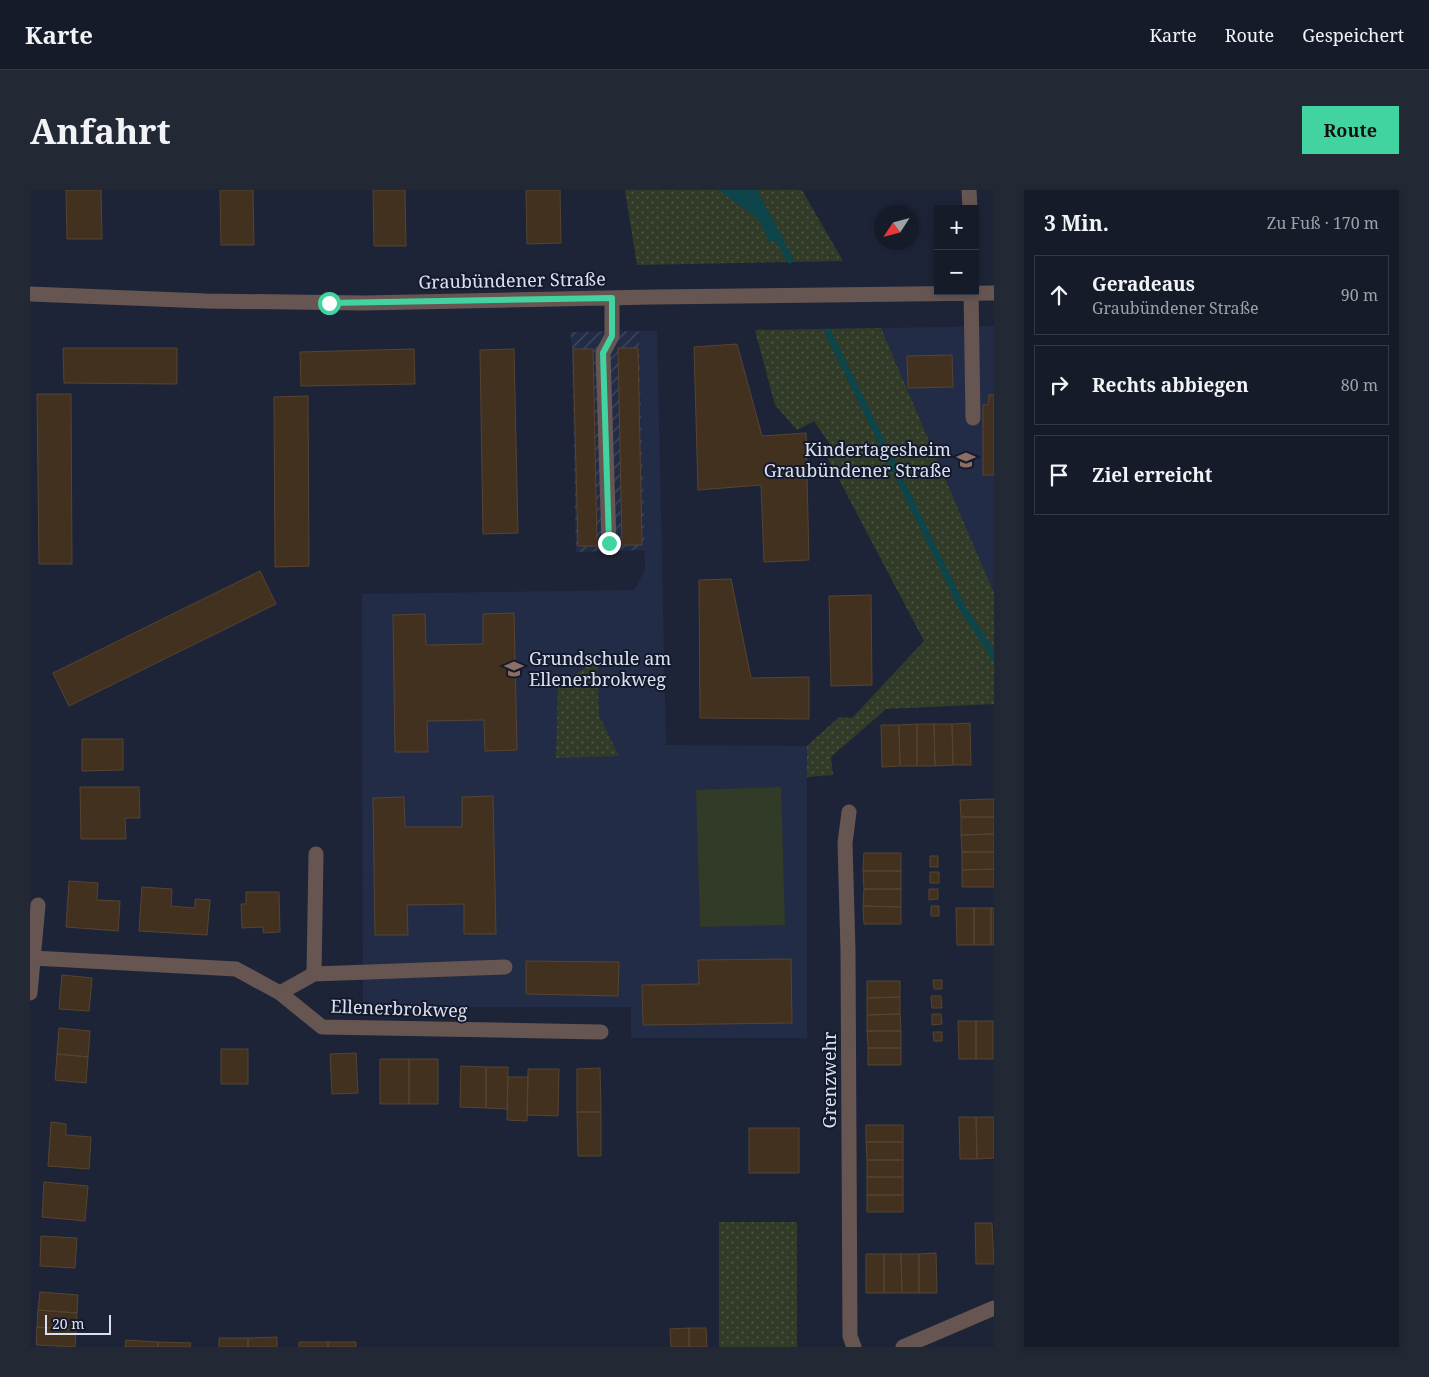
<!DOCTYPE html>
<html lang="de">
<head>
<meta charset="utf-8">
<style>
	:root { --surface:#161b29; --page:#232835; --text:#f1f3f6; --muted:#9ea1a8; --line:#353946; --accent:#42d4a0 }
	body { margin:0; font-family:"Noto Serif",serif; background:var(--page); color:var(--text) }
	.controls { position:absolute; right:15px; top:15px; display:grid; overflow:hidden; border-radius:0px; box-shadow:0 2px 8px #0003 }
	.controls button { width:45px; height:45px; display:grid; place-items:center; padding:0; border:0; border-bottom:1px solid var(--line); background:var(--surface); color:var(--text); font:25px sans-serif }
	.compass { position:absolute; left:844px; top:15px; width:45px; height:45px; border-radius:50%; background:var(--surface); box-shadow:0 2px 8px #0003; rotate:234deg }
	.scale { position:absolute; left:15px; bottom:12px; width:66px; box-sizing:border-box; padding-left:5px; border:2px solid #dbe0ee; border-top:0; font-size:14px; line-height:18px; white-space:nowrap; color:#dbe0ee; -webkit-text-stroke:4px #141a2d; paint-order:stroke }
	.stop { position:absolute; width:15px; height:15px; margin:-11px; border:4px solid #42d4a0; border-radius:50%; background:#fff }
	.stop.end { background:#42d4a0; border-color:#fff; box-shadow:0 1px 5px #0008 }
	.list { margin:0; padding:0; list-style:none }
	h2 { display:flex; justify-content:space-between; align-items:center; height:65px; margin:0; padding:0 20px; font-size:21px }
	h2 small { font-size:16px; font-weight:400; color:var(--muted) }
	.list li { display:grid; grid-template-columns:32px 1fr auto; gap:15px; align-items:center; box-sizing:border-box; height:80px; margin:0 10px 10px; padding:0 10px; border:1px solid var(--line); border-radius:0px }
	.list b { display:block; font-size:19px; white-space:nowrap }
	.list p { margin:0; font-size:16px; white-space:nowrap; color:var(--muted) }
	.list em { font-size:16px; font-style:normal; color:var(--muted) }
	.icon { flex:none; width:28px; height:28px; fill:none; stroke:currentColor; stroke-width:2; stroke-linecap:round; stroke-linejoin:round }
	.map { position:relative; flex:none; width:964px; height:1157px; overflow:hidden; border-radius:0px }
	header { display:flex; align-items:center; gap:30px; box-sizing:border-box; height:70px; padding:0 25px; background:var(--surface); border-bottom:1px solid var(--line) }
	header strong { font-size:24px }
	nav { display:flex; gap:28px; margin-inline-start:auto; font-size:18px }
	.intro { display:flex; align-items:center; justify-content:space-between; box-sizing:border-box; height:120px; padding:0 30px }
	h1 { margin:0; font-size:35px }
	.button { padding:12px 22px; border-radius:0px; background:var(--accent); color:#111; font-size:18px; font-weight:700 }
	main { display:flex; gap:30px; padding:0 30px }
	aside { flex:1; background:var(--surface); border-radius:0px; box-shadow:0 2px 8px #0003 }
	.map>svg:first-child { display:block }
	.built { fill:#232c46 }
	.industrial { fill:url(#industrial-furrows) }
	.grass { fill:url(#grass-dots) }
	.pitch { fill:#313b28 }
	.water { fill:#0d454a }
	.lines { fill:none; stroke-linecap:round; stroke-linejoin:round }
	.stream { stroke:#0d454a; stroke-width:7 }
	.building { fill:#43311f; stroke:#564432 }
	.minor { stroke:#675552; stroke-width:15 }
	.route { stroke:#42d4a0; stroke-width:6 }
	.labels { text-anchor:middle; stroke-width:4; stroke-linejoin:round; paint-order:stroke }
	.street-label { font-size:18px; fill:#dbe0ee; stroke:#141a2d }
	.poi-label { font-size:18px; fill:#dbe0ee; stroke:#141a2d; text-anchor:end }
</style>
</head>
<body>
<header>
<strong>Karte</strong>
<nav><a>Karte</a><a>Route</a><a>Gespeichert</a></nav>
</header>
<div class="intro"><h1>Anfahrt</h1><a class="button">Route</a></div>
<main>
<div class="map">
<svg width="964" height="1157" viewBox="0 0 964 1157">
	<defs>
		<pattern id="industrial-furrows" width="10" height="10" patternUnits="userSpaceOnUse" patternTransform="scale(1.25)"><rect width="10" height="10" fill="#232c46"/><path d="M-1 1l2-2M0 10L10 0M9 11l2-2" fill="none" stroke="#424a61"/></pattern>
		<pattern id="grass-dots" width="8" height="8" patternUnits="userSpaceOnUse" patternTransform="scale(1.25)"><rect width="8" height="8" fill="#313b28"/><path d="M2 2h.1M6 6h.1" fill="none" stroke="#4e5748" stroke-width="1.8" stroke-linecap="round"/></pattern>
	</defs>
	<rect width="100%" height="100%" fill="#1d2437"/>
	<!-- built -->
	<path class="built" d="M 964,136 L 964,403 L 851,138 Z
		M 609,141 L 627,141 L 636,555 L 777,556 L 777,848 L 601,848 L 601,817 L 333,817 L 332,404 L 604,400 L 615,380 Z"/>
	<!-- industrial -->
	<path class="industrial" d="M 609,141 L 615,360 L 546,362 L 542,157 L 540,142 Z"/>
	<!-- grass -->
	<path class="grass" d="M 595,0 L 772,0 L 813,71 L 607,75 Z
		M 851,138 L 964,403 L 964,514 L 856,519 L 801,567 L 803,585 L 777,587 L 777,556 L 809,527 L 822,528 L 894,451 L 795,263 L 791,263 L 801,256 L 784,231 L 767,240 L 745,215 L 725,140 Z
		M 567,469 L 569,526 L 589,566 L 526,568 L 528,497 Z
		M 689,1032 L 767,1032 L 767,1157 L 689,1157 Z"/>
	<!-- pitch -->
	<path class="pitch" d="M 751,597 L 755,735 L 670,737 L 666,600 Z"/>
	<!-- water -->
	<path class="water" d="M 689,0 L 727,0 L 754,50 L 739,51 L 728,29 Z"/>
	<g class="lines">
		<!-- stream -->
		<path class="stream" d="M 746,44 L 760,70
			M 798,142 L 934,421 L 958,456 L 964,468"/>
	</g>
	<!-- building -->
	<path class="building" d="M 36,0 L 71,0 L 72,49 L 37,49 Z
		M 190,0 L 223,0 L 224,55 L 191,55 Z
		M 343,0 L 375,0 L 376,56 L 344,56 Z
		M 496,0 L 530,0 L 531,53 L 497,54 Z
		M 707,154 L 732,246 L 776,243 L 779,370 L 734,372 L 731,295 L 668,300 L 664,157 Z
		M 33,158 L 147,158 L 147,194 L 34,193 Z
		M 588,158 L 608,158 L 612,355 L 592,355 Z
		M 384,159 L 385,194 L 271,196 L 270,162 Z
		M 484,159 L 488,343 L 453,344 L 450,160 Z
		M 543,159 L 563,159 L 567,356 L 548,356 Z
		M 922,165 L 923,197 L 878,198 L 877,166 Z
		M 7,204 L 41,204 L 42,374 L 9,374 Z
		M 959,205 L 964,205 L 964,285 L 953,285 L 953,215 L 958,215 Z
		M 278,206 L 279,376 L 245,377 L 244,207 Z
		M 230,381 L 246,414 L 39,516 L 23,483 Z
		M 701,389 L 721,488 L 779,487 L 779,529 L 670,528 L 669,390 Z
		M 841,405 L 842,495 L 801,496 L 799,406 Z
		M 484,423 L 487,560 L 455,561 L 454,530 L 397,531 L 398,562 L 365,562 L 363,425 L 395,424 L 396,455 L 453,454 L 453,424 Z
		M 940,533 L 941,575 L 923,575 L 922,534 Z
		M 887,534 L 904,534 L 905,576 L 887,576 Z
		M 887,534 L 887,576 L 870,576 L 869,535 Z
		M 904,534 L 922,534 L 923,575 L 905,576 Z
		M 851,535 L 869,535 L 870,576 L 852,577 Z
		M 52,549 L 93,549 L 93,580 L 52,581 Z
		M 50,597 L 109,597 L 110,628 L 95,628 L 96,649 L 51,649 Z
		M 463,606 L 466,744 L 434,744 L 434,714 L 377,715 L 378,745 L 345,745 L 343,608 L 374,607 L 375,637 L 432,637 L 432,607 Z
		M 964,609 L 964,627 L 931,627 L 930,610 Z
		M 931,627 L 964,627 L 964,644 L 931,645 Z
		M 964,644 L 964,662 L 932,662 L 931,645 Z
		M 932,662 L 964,662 L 964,679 L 932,680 Z
		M 834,663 L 871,663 L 871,681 L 833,681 Z
		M 900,666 L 908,666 L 908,677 L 900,677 Z
		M 964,679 L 964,697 L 932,697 L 932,680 Z
		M 833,681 L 871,681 L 871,699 L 834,699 Z
		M 900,682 L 909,682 L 909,693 L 900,693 Z
		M 39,691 L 68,693 L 67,710 L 90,711 L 88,741 L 36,737 Z
		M 112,697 L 142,699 L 141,716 L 165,718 L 165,709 L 180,710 L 177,745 L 109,741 Z
		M 834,699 L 871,699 L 871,717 L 833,716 Z
		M 899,699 L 908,699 L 908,709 L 899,710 Z
		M 216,702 L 249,702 L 250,742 L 233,743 L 233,737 L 212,738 L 211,714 L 216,714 Z
		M 833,716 L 871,717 L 871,734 L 834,734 Z
		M 901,716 L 909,716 L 909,726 L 901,726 Z
		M 926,718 L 944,718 L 944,755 L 927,755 Z
		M 944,718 L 961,718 L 961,755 L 944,755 Z
		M 961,718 L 964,718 L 964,755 L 961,755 Z
		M 761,769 L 762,833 L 613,835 L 612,795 L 669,794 L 668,770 Z
		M 496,771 L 589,772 L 588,806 L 496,804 Z
		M 32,785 L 62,788 L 59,821 L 29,819 Z
		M 903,790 L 912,790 L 912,799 L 904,799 Z
		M 837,791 L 870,791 L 870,807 L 837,808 Z
		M 901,806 L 911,806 L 912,818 L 902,818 Z
		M 870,807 L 870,824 L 837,825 L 837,808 Z
		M 870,824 L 871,841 L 837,841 L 837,825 Z
		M 902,824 L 911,824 L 912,834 L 902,835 Z
		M 928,831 L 946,831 L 946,869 L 929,869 Z
		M 946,831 L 963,831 L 963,869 L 946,869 Z
		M 29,838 L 60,841 L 58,867 L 27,864 Z
		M 837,841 L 871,841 L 871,858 L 838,858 Z
		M 903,842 L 912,842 L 912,851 L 904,851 Z
		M 838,858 L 871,858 L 871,875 L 838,875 Z
		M 191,859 L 218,859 L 218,894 L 191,894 Z
		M 326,863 L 328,903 L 302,904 L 300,864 Z
		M 27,864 L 58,867 L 56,893 L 25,890 Z
		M 350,869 L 379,869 L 379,914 L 350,914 Z
		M 379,869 L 408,869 L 408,914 L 379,914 Z
		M 431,876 L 456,877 L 456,918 L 430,917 Z
		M 456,877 L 478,877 L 477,919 L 456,918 Z
		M 570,878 L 571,922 L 547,922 L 547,879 Z
		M 498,879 L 529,879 L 528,926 L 497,925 Z
		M 478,887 L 498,887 L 497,931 L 477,930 Z
		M 547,922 L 571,922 L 571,966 L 548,966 Z
		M 929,927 L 946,927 L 947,969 L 930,969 Z
		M 946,927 L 964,927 L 964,968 L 947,969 Z
		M 21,932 L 36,934 L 36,945 L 61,947 L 59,979 L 18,976 Z
		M 836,935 L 873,935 L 873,952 L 836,952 Z
		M 719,938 L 769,938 L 769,983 L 719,983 Z
		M 836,952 L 873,952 L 873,970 L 837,970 Z
		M 837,970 L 873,970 L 873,987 L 837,987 Z
		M 837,987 L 873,987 L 873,1005 L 837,1005 Z
		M 14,992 L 58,996 L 55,1031 L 12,1027 Z
		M 837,1005 L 873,1005 L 873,1022 L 837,1022 Z
		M 945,1033 L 962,1033 L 964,1074 L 946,1074 Z
		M 11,1046 L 47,1048 L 45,1078 L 10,1076 Z
		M 906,1063 L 907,1103 L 889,1103 L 889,1064 Z
		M 836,1064 L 854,1064 L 854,1103 L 836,1103 Z
		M 854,1064 L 871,1064 L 872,1103 L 854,1103 Z
		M 871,1064 L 889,1064 L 889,1103 L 872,1103 Z
		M 10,1102 L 48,1105 L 47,1123 L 8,1120 Z
		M 8,1120 L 47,1123 L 46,1140 L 7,1137 Z
		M 7,1137 L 46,1140 L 45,1157 L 6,1155 Z
		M 659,1138 L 659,1157 L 641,1157 L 640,1139 Z
		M 659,1138 L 676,1138 L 677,1157 L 659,1157 Z
		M 247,1147 L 247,1157 L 218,1157 L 218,1148 Z
		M 189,1148 L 218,1148 L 218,1157 L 189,1157 Z
		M 96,1150 L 128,1152 L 128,1157 L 95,1157 Z
		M 128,1152 L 161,1153 L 160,1157 L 128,1157 Z
		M 269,1152 L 298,1152 L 298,1157 L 269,1157 Z
		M 298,1152 L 326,1152 L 326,1157 L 298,1157 Z"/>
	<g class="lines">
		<!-- minor -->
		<path class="minor" d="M 939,0 L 940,19
			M 941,101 L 943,228
			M 0,104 L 176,111 L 334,113 L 623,107 L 964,103
			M 579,353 L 573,163 L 582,146 L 582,108
			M 819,622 L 815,653 L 818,761 L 820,1146 L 824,1157
			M 3,768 L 206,779 L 250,803 L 292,837 L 571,842
			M 284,784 L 475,777
			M 0,803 L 8,715
			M 250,803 L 284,784 L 286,664
			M 873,1157 L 964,1118"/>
	</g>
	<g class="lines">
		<!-- route -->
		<path class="route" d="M 299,113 L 582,108 L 582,146 L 573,163 L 579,353"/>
	</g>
	<!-- icons -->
	<defs>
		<g id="school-bare" transform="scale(1.5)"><path d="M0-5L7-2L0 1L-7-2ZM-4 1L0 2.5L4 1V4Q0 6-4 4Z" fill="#8d6e63" stroke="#141a2d" stroke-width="2.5" paint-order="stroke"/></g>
	</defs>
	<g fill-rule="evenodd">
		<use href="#school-bare" x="936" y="270"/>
		<use href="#school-bare" x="484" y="479"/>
	</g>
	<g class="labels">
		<!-- street labels -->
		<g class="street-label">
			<text transform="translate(482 91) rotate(-1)" y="6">Graubündener Straße</text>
			<text transform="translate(369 819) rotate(2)" y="6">Ellenerbrokweg</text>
			<text transform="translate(800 890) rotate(-90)" y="6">Grenzwehr</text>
		</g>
		<!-- poi labels -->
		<g class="poi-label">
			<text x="921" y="266">Kindertagesheim<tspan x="921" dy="21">Graubündener Straße</tspan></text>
			<text x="499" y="475" text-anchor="start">Grundschule am<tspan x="499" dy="21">Ellenerbrokweg</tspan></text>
		</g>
	</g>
</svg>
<div class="controls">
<button>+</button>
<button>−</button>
</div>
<svg class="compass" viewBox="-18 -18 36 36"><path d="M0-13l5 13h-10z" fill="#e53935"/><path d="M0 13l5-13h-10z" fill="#9ea1a8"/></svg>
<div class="scale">20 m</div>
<div class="stop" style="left:299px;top:113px"></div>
<div class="stop end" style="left:579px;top:353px"></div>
</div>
<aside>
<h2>3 Min.<small>Zu Fuß · 170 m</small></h2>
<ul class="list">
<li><svg class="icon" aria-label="ahead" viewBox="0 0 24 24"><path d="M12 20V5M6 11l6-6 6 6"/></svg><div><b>Geradeaus</b><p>Graubündener Straße</p></div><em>90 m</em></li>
<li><svg class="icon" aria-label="right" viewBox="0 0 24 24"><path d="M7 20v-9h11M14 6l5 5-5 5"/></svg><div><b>Rechts abbiegen</b></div><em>80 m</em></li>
<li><svg class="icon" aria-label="arrive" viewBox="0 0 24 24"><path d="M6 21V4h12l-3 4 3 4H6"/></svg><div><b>Ziel erreicht</b></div></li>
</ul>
</aside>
</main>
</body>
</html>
